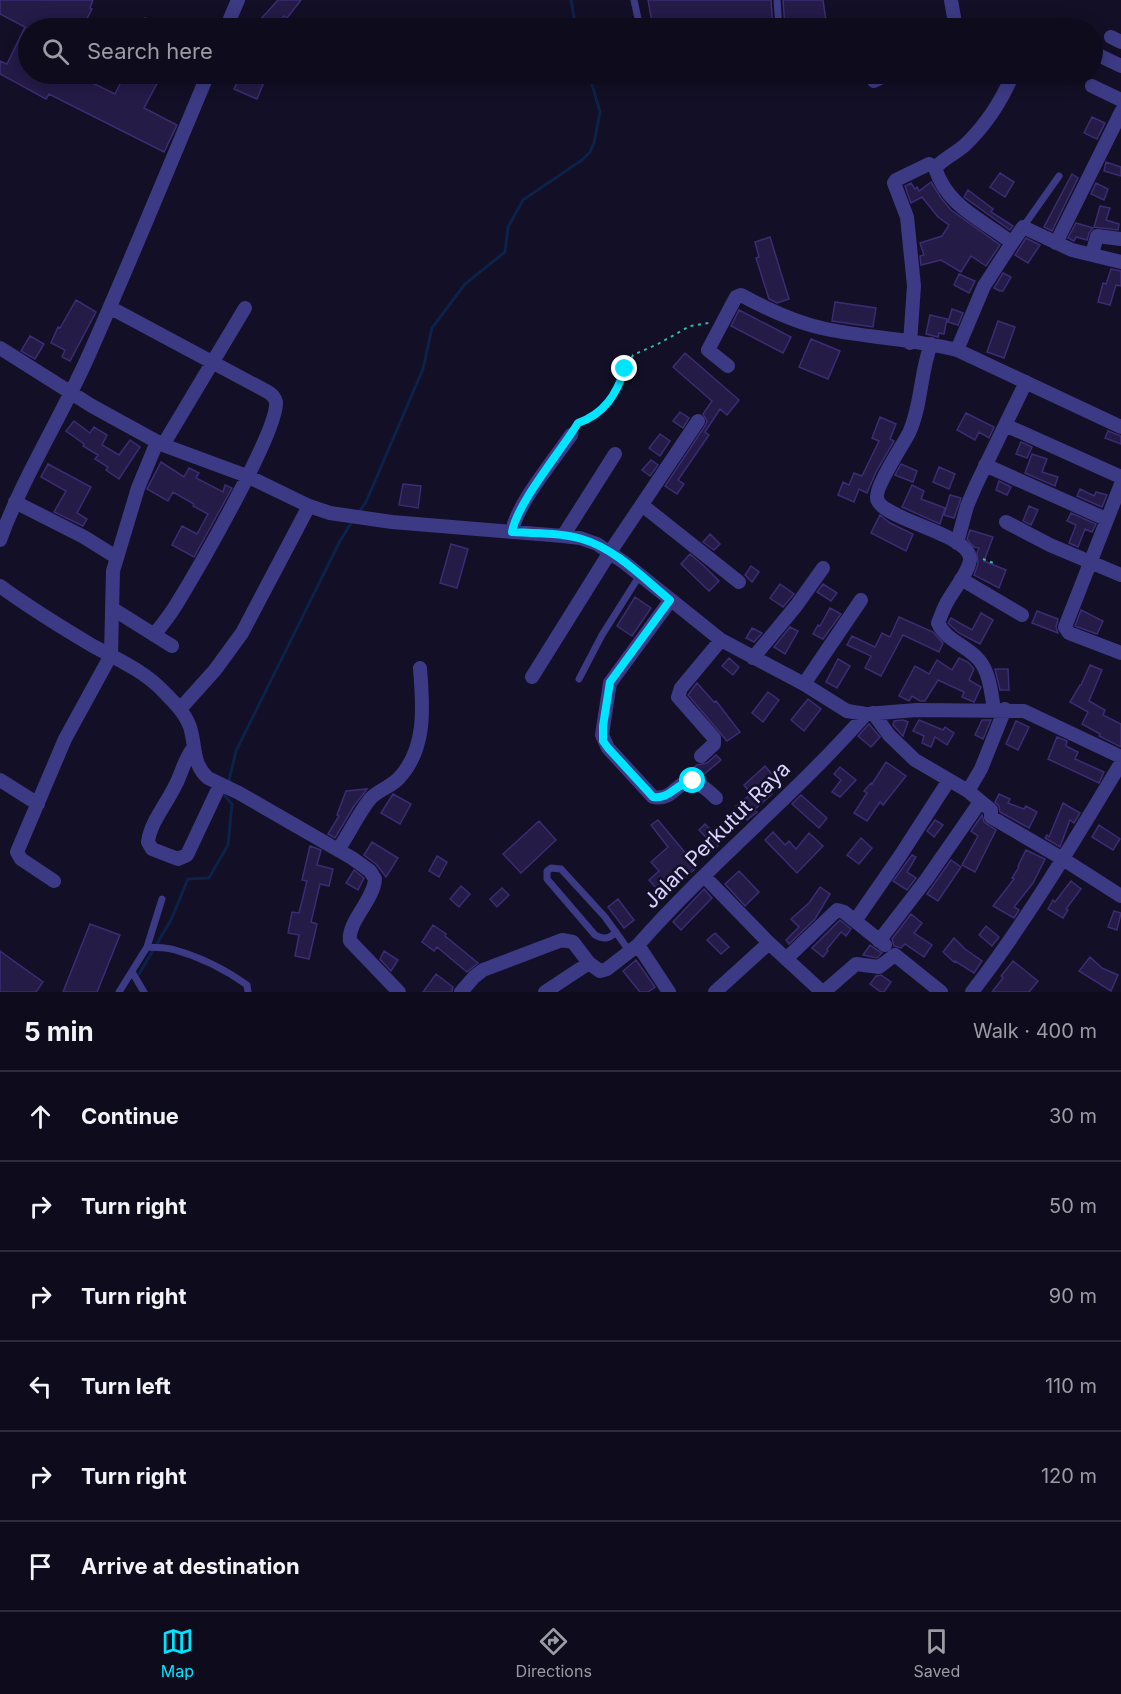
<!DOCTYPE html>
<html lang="en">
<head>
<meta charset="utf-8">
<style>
	:root { --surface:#0e0b1c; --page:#171425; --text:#f1f3f6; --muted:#9b9ba3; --line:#2e2b3b; --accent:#00e5ff }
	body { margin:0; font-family:Inter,sans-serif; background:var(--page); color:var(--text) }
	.stop { position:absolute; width:18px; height:18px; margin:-14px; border:4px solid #00e5ff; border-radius:50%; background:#fff }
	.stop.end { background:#00e5ff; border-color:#fff; box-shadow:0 2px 6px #0008 }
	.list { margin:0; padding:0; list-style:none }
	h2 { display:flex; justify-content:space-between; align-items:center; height:78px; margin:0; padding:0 24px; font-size:26px }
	h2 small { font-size:20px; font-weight:400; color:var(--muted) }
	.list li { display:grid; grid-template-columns:39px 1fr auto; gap:18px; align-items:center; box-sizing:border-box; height:90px; padding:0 24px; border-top:2px solid var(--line) }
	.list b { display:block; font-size:22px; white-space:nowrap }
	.list em { font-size:20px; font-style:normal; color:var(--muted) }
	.icon { flex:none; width:33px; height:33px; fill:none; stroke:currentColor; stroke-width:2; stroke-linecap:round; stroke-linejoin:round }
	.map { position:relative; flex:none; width:1121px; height:992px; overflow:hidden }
	.search { position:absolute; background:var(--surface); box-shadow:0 3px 15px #0003; left:18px; right:18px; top:18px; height:66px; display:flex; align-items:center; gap:15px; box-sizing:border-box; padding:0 21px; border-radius:33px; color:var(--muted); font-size:22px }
	.sheet { height:618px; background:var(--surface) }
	nav { display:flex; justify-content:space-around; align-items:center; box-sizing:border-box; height:84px; border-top:2px solid var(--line); background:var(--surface); font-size:16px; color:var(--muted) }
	nav a { display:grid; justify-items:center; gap:3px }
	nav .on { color:var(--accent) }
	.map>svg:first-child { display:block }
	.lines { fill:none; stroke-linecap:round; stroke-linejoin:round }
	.stream { stroke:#0c2248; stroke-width:3 }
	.building { fill:#241b47; stroke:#3b2d73; stroke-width:1.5 }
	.path { stroke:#2fb8b0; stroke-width:2; stroke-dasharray:3 4.5; stroke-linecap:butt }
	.service { stroke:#3d3a85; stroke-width:7 }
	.minor { stroke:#3d3a85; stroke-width:14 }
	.route { stroke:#00e5ff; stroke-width:8 }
	.labels { text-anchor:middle; stroke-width:5; stroke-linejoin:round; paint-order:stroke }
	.street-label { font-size:21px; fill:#d9d4ff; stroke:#130f26 }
</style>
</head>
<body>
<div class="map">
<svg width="1121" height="992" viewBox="0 0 1121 992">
	<rect width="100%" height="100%" fill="#130f26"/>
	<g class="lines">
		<!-- stream -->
		<path class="stream" d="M 571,0 L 576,28
			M 359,512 L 366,502 L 423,369 L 432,328 L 465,284 L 505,252 L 508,227 L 523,200 L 582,160 L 590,152 L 594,143 L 600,112 L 589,74
			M 228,785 L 236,751 L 340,541 L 353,520
			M 139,974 L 171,920 L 188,879 L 209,878 L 228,845 L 232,804 L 225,796 L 226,791"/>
	</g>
	<!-- building -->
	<path class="building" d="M 0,0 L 93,0 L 90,8 L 92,9 L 82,28 L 28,28 L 28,74 L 74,74 L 115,94 L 125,74 L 162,74 L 144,108 L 177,125 L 164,152 L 49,94 L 46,99 L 0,74 L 0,61 L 7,64 L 25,27 L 0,14 Z
		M 278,0 L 301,0 L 287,18 L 284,16 L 272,28 L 268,28 L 260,20 Z
		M 648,0 L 771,0 L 773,28 L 653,28 Z
		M 783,0 L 823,0 L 827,28 L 788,28 L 787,26 L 785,27 Z
		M 145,18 L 171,27 L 170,28 L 142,28 Z
		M 241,74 L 257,74 L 266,77 L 257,99 L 234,89 Z
		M 1092,117 L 1105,123 L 1097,139 L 1084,133 Z
		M 1106,162 L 1121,167 L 1121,176 L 1104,171 Z
		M 1000,173 L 1014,182 L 1005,197 L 990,187 Z
		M 1072,174 L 1078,178 L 1052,231 L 1044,227 Z
		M 931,182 L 941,198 L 951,210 L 1000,245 L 986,266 L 971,256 L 961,272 L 941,260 L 921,265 L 920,256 L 924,255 L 920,243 L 942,236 L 949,225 L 938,217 L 922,197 L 911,203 L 905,186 L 911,183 L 915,189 L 917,187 L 919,191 Z
		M 1096,183 L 1108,189 L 1104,200 L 1091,194 Z
		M 968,190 L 993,209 L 991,212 L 1013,226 L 1010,230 L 964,197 Z
		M 1100,206 L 1110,208 L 1106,220 L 1119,224 L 1118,230 L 1094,227 Z
		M 1076,223 L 1093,228 L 1089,233 L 1087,240 L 1076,237 L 1074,241 L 1068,238 Z
		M 770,237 L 789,299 L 777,303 L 769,299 L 756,258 L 759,257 L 755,242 Z
		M 1026,238 L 1040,245 L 1028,263 L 1015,255 Z
		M 1111,269 L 1121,271 L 1121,286 L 1116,285 L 1110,305 L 1098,302 L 1103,283 L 1106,284 Z
		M 1003,273 L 1011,277 L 1003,291 L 1000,291 L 994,288 Z
		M 959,274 L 975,281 L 969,293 L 954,285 Z
		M 76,300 L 96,312 L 70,361 L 62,357 L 65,350 L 51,343 L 58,327 L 60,328 Z
		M 835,302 L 876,308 L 873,327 L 832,321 Z
		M 952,309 L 963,313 L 958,325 L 948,322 Z
		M 739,310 L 791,337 L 783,353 L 731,326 Z
		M 930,315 L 947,319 L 944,334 L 939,333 L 938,337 L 926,334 Z
		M 998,321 L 1015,327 L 1004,358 L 987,352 Z
		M 30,336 L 44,344 L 35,359 L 21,351 Z
		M 811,339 L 840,351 L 828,379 L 799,367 Z
		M 685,353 L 739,400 L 727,415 L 720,409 L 705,432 L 709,435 L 678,480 L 684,484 L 677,494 L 665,486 L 705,426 L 707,421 L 703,414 L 712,401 L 673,367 Z
		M 680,412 L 689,418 L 683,428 L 673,421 Z
		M 966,413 L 994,427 L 989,438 L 979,432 L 975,440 L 957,430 Z
		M 880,417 L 896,424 L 890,439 L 894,441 L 876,472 L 867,493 L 859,489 L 854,502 L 838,495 L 843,482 L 849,485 L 854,473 L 862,476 L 879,441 L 872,438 Z
		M 74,421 L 90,433 L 94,427 L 107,435 L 102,445 L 119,455 L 130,440 L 140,447 L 119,479 L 106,470 L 108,467 L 95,459 L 98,455 L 83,446 L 84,444 L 66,431 Z
		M 1108,431 L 1121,436 L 1121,444 L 1105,438 Z
		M 660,434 L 670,441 L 660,456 L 649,448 Z
		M 1021,442 L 1032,447 L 1027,458 L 1016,454 Z
		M 1032,454 L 1047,459 L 1042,472 L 1058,477 L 1055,486 L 1025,473 Z
		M 651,460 L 658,465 L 650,476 L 642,470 Z
		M 161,462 L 184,477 L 189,468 L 199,473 L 196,478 L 223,492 L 225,485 L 232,488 L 194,557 L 172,545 L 182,526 L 197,534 L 208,514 L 193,506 L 194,504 L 173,492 L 168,501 L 147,489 Z
		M 48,464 L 91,487 L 77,513 L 87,519 L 83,526 L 54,512 L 66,491 L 41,477 Z
		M 901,464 L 917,471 L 913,482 L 895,475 Z
		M 939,467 L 955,474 L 949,489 L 933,482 Z
		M 999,481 L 1011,487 L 1007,495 L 996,490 Z
		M 403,484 L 421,486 L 418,508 L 399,505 Z
		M 912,485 L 924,491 L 921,499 L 945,508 L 940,524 L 902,507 Z
		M 1080,489 L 1094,496 L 1096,492 L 1107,495 L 1102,507 L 1077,496 Z
		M 950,495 L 961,498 L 954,518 L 944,515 Z
		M 1029,506 L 1038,510 L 1031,525 L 1023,521 Z
		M 1071,513 L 1096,524 L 1092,532 L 1085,529 L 1078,547 L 1069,543 L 1076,525 L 1067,521 Z
		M 880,515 L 890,523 L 913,534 L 906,551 L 871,533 Z
		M 970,530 L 993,537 L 984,561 L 1006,570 L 999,588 L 974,575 L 978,564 L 977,553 L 979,548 L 974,547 L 967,539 Z
		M 710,534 L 720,544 L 714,550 L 703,542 Z
		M 451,544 L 468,549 L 457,588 L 440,583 Z
		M 690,554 L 705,567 L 719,581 L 709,591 L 681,564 Z
		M 751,566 L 759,572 L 752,582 L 745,575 Z
		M 780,584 L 794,594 L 783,607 L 770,598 Z
		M 823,584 L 837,593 L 831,601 L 817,592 Z
		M 635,597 L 651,608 L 632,636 L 617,626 Z
		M 830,608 L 841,614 L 823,639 L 813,634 L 818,625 L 820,626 Z
		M 1081,610 L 1103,621 L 1097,634 L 1075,626 Z
		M 1037,611 L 1058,619 L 1056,627 L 1058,633 L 1032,623 Z
		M 981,613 L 993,620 L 980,644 L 959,633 L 948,623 L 951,618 L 972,630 Z
		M 899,617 L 933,632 L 943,643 L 939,652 L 903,635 L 881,676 L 865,668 L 871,656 L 847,645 L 852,636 L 875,647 L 882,633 L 890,637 Z
		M 790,627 L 798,631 L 785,654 L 774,647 Z
		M 752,628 L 762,633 L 754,642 L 746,638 Z
		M 729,658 L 739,667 L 733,675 L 722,666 Z
		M 959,658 L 968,662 L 974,669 L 969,680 L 981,687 L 974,702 L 962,697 L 964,692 L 938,680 L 925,701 L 920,701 L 912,696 L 909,701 L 899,696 L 915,666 L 929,674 L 937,660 L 952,670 Z
		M 838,659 L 850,666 L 837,688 L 826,682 Z
		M 1090,665 L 1102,670 L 1089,701 L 1105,710 L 1103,715 L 1121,724 L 1121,747 L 1099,736 L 1100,734 L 1082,724 L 1088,712 L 1070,702 L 1080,685 L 1081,685 Z
		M 995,669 L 1008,669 L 1009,690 L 1000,690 Z
		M 697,683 L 714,702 L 716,701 L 740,732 L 727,741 L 688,695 Z
		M 768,692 L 779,700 L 763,722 L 752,713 Z
		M 808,699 L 821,709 L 804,731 L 791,720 Z
		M 903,720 L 908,722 L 903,736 L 893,725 L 894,721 Z
		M 919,720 L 943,730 L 945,727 L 954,733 L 947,745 L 935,737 L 931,747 L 922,743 L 924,736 L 913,731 Z
		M 982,720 L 991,720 L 983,739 L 975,735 Z
		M 1016,721 L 1029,727 L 1018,750 L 1006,744 Z
		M 869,724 L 880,737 L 871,747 L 858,736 Z
		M 1057,737 L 1067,741 L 1066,746 L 1078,752 L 1075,759 L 1104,772 L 1099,783 L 1048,759 Z
		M 716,755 L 721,760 L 702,776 L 689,771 L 697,765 L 707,763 Z
		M 886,762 L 906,776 L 883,805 L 880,802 L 867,821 L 854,813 L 867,793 L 864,791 L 871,783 L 872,784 Z
		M 765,766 L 777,780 L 767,789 L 772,794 L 754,810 L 757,812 L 747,820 L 736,806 L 751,794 L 744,785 Z
		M 840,767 L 856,780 L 840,797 L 832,792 L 841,780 L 834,774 Z
		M 367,789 L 354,806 L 335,838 L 328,834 L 339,816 L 337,815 L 346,791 Z
		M 393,794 L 411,804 L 400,824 L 381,813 Z
		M 999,794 L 1010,799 L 1008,803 L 1024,809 L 1026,806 L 1037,812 L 1029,828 L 1000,812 L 999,806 L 995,802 Z
		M 801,795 L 827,818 L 819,828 L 792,804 Z
		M 1063,803 L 1080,813 L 1074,823 L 1070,820 L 1060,847 L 1045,838 L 1047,835 L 1049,837 Z
		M 982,815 L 984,822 L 996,830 L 975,872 L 962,865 L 978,836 L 971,831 Z
		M 658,820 L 697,867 L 685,878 L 679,871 L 658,890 L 649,880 L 659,871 L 651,862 L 668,847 L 651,825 Z
		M 935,820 L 943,825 L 934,837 L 927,831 Z
		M 539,821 L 556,840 L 521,873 L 503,854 Z
		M 705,824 L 722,841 L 716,848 L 699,830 Z
		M 1099,825 L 1120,839 L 1113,850 L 1092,837 Z
		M 773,832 L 785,845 L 789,841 L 796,849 L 809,833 L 823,846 L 797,873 L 765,840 Z
		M 861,838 L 872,848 L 859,864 L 847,855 Z
		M 372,842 L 398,858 L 386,877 L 376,864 L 364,855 Z
		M 310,846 L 321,850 L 317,865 L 333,869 L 329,886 L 320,884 L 311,922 L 317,924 L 309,959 L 295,956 L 299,935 L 288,933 L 292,912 L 299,913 L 307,881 L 302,880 Z
		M 1026,850 L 1045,859 L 1033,883 L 1014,907 L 1019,910 L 1014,918 L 993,906 L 1014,879 L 1012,878 L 1019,867 L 1018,866 Z
		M 912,855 L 916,857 L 907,872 L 916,878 L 907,890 L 893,881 Z
		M 437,856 L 447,862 L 439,877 L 429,871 Z
		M 951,860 L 961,867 L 938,901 L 927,894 Z
		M 354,870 L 364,878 L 358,890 L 346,883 Z
		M 739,871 L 759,892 L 745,906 L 725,884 Z
		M 1071,881 L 1081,889 L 1066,909 L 1068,910 L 1063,918 L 1048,909 L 1053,900 L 1055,902 Z
		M 461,886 L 470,894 L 459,907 L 450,899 Z
		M 820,887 L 830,894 L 815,919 L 789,944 L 786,940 L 799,927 L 791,919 L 809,903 Z
		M 502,888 L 509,895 L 497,907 L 490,899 Z
		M 704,889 L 712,898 L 681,930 L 673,922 Z
		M 618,899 L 634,920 L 624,928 L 608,907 Z
		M 1114,911 L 1121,913 L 1117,930 L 1108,927 Z
		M 911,914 L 922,923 L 914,933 L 932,945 L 924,957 L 905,944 L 901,948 L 894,946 L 892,939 Z
		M 840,920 L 851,929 L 846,936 L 841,932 L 827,949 L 828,951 L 823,957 L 812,948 Z
		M 90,924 L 120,935 L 97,992 L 63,992 Z
		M 433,925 L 446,934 L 445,936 L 478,963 L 467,972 L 437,947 L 434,951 L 422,942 Z
		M 986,926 L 999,937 L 992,946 L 979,935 Z
		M 715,933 L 729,947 L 721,954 L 707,940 Z
		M 954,938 L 965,949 L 982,961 L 974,973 L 955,961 L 954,962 L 943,952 Z
		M 870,945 L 874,948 L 882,953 L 877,958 L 863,955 Z
		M 0,951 L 43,982 L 36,992 L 0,992 Z
		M 384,951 L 398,960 L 391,971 L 380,959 Z
		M 1090,957 L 1102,968 L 1118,975 L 1111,991 L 1079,971 Z
		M 636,960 L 655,987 L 648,992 L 640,992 L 623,971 Z
		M 1013,961 L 1038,981 L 1029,992 L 992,992 L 1003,978 L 1001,976 Z
		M 436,974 L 453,987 L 452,992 L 423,992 Z
		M 881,975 L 891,982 L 884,992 L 881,992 L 870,984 L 876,976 Z"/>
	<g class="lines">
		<!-- path -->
		<path class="path" d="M 577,425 L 595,417 L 614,394 L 633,355 L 658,344 L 690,326 L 709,323
			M 983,559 L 996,564"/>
		<!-- service -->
		<path class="service" d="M 634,0 L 640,28
			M 777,0 L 779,28
			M 1023,227 L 1059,176
			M 579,679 L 602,635 L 640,575
			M 616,932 C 609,939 604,940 595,935 L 547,879 L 547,871 L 551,868 L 561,869 L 605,917 L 630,952
			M 147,947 L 162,899
			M 132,972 L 144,992
			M 119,992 L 147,947 C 156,948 166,947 175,950 C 200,957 226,970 247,985 L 248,992"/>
		<!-- minor -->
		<path class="minor" d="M 951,0 L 955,23 L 959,28
			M 226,28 L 238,0
			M 1111,37 L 1121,42
			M 1092,52 L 1121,66
			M 874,81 L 888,74
			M 1092,86 L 1121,100
			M 1012,243 L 1023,227 L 1072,250 L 1121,262
			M 1056,243 L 1121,112
			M 1092,254 L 1097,236 L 1121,239
			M 111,308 L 268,392 C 272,395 275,397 276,402 C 279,430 195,574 176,605 C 170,615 162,625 154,635
			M 910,343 L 914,286 L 907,217 L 894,183 L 896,180 L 929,164 L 935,167
			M 931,344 C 920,373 922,404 909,433 C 902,446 875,487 877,498 C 879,519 968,533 970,558 C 971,569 952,592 947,602 C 943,609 941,616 938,623 C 945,640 968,646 979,660 C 990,673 991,693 994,709
			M 0,348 L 92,406 L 163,445 L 247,476 L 309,506 L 330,513 L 392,522 L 563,536 L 580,538 L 597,544 L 625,563 L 721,640 L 804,684 L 847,711 L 866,714 L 917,710 L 1024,711 L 1121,757
			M 957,350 L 984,286 L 1012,243 C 982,219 948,208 935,168 C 943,159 956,153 965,145 C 986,125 1002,100 1013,74
			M 728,366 L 708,350 L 736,297 L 741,295 C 767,309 796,323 826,329 C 869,338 915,339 957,350 L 1121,427
			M 1005,425 L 1121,477
			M 163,445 L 245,308
			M 985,465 L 1106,519
			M 1121,484 L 1065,627 L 1069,633 L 1121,653
			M 15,502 L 84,537 L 116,557
			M 642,505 L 739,582
			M 1006,522 L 1050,545 L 1121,575
			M 512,532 C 516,505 554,460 571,435
			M 563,536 L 615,454
			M 0,540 C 23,477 59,421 87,359 C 129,265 168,169 208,74
			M 957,543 L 967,506 L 976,485 L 1026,382
			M 961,579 L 1022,615
			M 0,586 C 30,608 61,627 93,646 C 117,659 144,671 163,691 C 174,702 185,713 190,727 C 196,746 192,764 208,778 L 239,793 L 352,858 L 370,871 L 375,879 C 374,900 347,922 350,941 L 399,992
			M 670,601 L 610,683 L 602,735 L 608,748 L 653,797 C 682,803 677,759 716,798
			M 113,609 L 172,646
			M 753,658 L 796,606 L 823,568
			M 532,677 L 610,552 L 698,421
			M 804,684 L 861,600
			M 180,709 L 215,670 L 242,633 L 309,506
			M 873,713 L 889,735 L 915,760 L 968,791 L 991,810 L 991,817 L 1063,859 L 1121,896
			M 194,747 C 184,759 182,773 175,786 C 167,803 150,823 148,842 L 152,849 L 178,859 L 187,855 L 220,785
			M 701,756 L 714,744 L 714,738 L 678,697 L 681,688 L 721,640
			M 0,780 L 38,804
			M 968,791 L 981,769 L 1005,709
			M 338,850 C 349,834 358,814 370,799 C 378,790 391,787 399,778 C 427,748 423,705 420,668
			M 704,876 L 769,943 L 821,991 L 826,990 L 856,964 L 879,967 L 895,955 L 941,992
			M 54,881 L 21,859 L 17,852 L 65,739 L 111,655 L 113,571 L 138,488 L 157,442
			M 855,921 L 900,856 L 949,780
			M 879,941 L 926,880 L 980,802
			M 787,958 L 837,910 L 844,912 L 885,945
			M 461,992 L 474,977 L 483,970 L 562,940 L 573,942 L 589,963 L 600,971 L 607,969 L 638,945
			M 545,992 L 589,963
			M 669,992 L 638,945 C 709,864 795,795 866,714
			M 715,992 L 769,943
			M 972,992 C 1028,919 1074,841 1121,763"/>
	</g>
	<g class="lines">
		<!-- route -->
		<path class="route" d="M 625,369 C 616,395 604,414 578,423 C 561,451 517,503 512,532 C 535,533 561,533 582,539 C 616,549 643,578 670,600 L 610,682 L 603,726 L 603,741 L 608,748 L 653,797 C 670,800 677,782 693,781"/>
	</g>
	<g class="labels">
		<!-- street labels -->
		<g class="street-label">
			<text transform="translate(717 835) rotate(-45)" y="7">Jalan Perkutut Raya</text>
		</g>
	</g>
</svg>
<div class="stop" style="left:693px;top:781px"></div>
<div class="stop end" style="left:625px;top:369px"></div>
<div class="search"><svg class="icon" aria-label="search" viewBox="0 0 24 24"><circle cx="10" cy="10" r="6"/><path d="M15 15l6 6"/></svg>Search here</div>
</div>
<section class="sheet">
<h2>5 min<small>Walk · 400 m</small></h2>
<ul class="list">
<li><svg class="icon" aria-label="ahead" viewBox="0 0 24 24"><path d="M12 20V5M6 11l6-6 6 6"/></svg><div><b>Continue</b></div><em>30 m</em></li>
<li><svg class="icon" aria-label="right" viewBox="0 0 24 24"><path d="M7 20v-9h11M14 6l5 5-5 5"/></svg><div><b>Turn right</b></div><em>50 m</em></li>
<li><svg class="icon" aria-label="right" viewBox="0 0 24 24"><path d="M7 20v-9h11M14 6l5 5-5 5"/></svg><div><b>Turn right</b></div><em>90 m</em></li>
<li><svg class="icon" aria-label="left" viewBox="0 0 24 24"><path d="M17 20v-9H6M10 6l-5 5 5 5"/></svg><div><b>Turn left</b></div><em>110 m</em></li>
<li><svg class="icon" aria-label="right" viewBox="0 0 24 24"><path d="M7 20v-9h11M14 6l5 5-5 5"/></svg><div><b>Turn right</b></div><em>120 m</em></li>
<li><svg class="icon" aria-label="arrive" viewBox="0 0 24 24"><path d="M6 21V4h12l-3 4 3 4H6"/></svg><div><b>Arrive at destination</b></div></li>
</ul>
</section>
<nav>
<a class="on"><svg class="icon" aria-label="map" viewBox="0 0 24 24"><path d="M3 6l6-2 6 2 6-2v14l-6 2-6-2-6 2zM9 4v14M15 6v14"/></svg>Map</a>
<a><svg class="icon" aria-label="directions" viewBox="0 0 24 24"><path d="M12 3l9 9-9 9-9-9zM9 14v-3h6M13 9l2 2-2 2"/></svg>Directions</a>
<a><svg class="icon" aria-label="saved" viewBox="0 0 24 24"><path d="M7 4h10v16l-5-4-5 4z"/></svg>Saved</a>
</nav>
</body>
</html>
